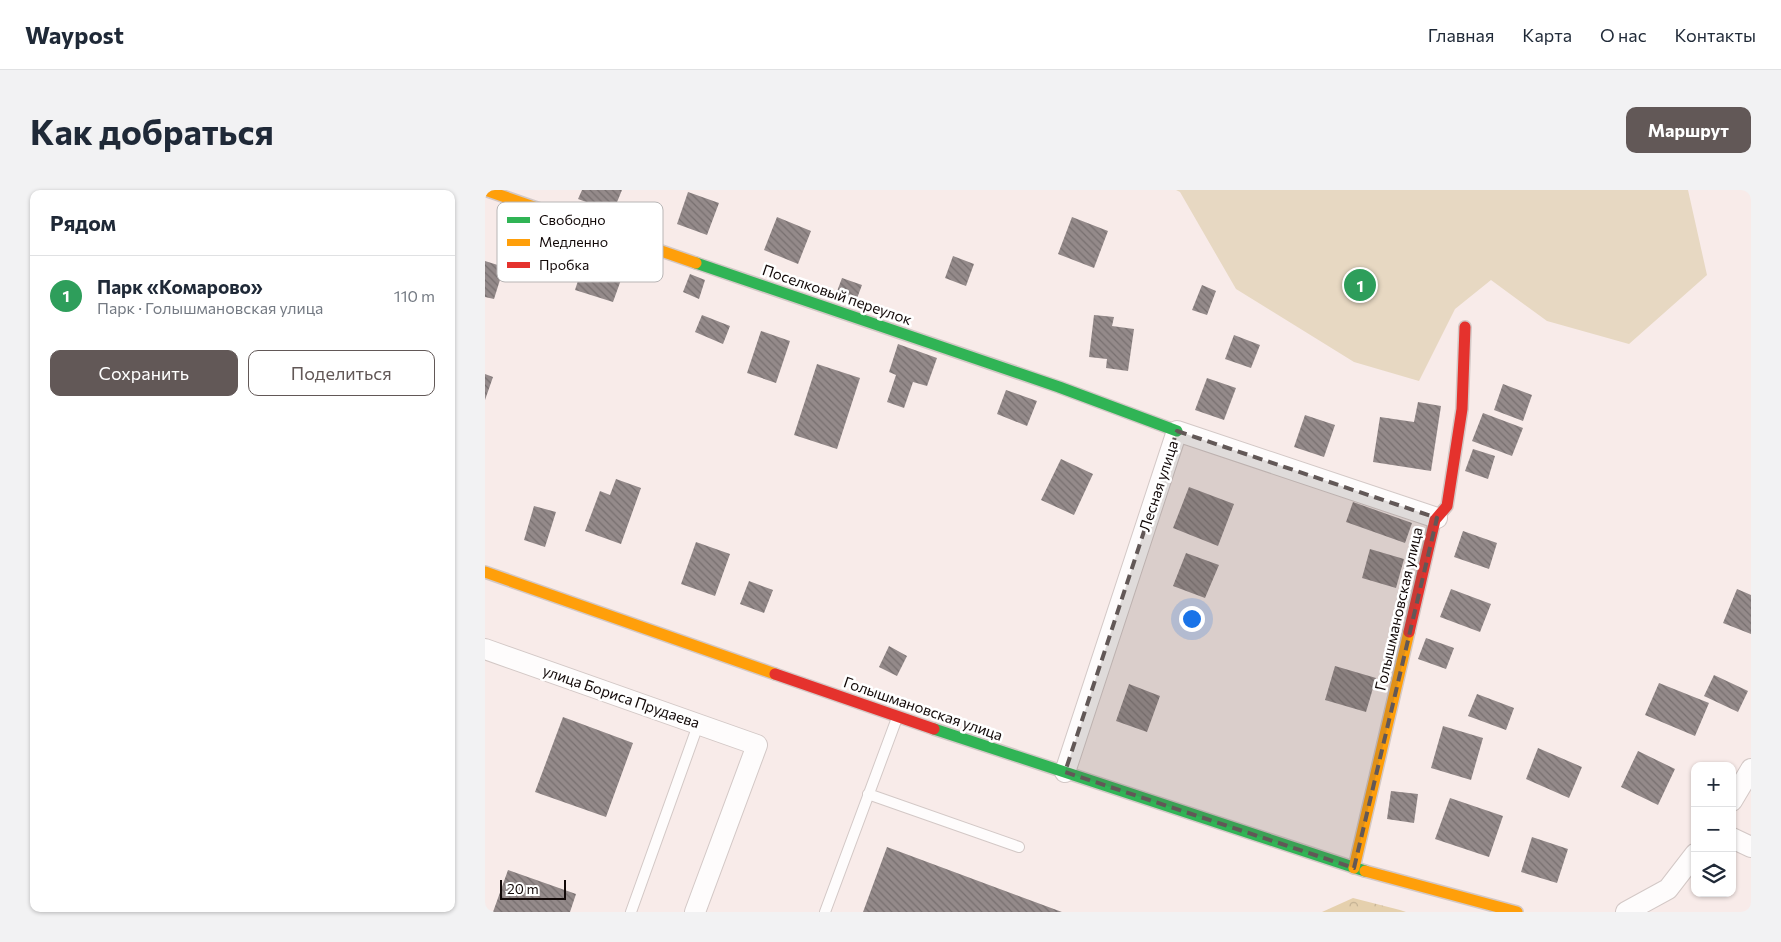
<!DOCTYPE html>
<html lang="ru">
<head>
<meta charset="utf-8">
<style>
	:root { --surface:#fff; --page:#f2f2f3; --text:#1f2937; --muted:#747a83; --line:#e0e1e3; --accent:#625857 }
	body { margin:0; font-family:Commissioner,sans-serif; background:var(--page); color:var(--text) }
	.controls { position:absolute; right:15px; bottom:15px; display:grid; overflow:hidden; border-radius:10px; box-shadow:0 1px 4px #0004 }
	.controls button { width:45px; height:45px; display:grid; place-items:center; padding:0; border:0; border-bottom:1px solid var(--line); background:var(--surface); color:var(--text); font:25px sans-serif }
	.scale { position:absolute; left:15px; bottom:12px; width:66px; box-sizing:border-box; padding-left:5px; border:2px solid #120908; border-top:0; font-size:14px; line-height:18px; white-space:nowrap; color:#120908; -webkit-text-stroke:4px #fff; paint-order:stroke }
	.you { position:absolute; left:706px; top:428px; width:18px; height:18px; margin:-12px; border:4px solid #fff; border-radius:50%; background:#1a73e8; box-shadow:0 0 0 8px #1a73e833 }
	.badge { display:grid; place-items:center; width:32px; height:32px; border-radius:50%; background:var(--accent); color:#fff; font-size:16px; font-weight:700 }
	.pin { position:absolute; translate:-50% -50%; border:2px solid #fff; box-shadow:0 1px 5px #0006 }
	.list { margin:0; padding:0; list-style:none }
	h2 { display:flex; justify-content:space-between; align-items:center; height:65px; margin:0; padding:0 20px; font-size:21px }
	h2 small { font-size:16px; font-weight:400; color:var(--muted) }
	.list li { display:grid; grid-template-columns:32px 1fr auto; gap:15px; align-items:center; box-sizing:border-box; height:80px; padding:0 20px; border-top:1px solid var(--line) }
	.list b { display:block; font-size:19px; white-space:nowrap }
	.list p { margin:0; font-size:16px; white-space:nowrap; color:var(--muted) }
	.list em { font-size:16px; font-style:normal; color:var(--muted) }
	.actions { display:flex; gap:10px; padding:15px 20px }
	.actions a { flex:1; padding:11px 0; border:1px solid var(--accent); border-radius:10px; text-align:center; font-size:18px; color:var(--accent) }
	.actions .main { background:var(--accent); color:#fff }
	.icon { flex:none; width:28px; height:28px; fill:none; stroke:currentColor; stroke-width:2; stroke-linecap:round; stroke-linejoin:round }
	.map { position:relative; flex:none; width:1266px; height:722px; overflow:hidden; border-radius:10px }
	header { display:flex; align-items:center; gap:30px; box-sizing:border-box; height:70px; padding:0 25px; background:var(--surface); border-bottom:1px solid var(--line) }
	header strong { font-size:24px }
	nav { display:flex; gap:28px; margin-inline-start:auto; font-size:18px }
	.intro { display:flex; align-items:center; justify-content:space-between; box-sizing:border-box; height:120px; padding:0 30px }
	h1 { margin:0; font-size:35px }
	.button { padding:12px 22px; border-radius:10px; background:var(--accent); color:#fff; font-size:18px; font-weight:700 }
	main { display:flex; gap:30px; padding:0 30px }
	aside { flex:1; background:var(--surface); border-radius:10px; box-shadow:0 1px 4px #0004 }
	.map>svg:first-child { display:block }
	.green { fill:#e7d8c2 }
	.forest { fill:url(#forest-crowns) }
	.building { fill:url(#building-back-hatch) }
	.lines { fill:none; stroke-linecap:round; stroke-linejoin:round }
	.lane-casing { stroke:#d3c8c6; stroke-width:12 }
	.street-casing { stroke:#d3c8c6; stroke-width:22 }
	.fast-casing { stroke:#d3c8c6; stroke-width:14 }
	.slow-casing { stroke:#d3c8c6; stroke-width:14 }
	.jam-casing { stroke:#d3c8c6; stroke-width:14 }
	.lane { stroke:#fefcfc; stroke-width:10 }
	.street { stroke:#fefcfc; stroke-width:20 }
	.fast { stroke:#30b455; stroke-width:11 }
	.slow { stroke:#ff9f0a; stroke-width:11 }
	.jam { stroke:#e5322d; stroke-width:11 }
	.marked { fill:#625857; fill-opacity:0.2; stroke:#625857; stroke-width:4; stroke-dasharray:10 6; stroke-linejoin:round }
	.labels { text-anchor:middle; stroke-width:5; stroke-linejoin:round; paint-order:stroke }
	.street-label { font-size:15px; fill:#120908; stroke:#fff }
	.key { fill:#fff; stroke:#b8b5b5; stroke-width:1 }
	.key-label { font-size:14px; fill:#120908 }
</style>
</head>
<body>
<header>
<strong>Waypost</strong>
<nav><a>Главная</a><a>Карта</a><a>О нас</a><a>Контакты</a></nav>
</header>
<div class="intro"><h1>Как добраться</h1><a class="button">Маршрут</a></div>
<main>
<aside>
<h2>Рядом<small></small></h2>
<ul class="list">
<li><span class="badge" style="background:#2e9e5b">1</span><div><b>Парк «Комарово»</b><p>Парк · Голышмановская улица</p></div><em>110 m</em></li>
</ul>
<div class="actions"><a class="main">Сохранить</a><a>Поделиться</a></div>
</aside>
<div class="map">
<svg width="1266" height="722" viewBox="0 0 1266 722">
	<defs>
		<pattern id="forest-crowns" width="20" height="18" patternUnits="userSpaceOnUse" patternTransform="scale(1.25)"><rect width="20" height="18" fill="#e5d0ad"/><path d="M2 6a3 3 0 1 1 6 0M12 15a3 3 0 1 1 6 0" fill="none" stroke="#c3b193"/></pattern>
		<pattern id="building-back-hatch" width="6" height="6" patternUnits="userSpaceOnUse" patternTransform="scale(1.25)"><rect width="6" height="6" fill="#948a8a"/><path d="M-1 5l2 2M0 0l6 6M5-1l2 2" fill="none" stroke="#776f6f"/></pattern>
	</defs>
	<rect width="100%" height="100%" fill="#f8ebe9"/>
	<!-- green -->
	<path class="green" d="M 691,0 L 1203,0 L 1222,85 L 1144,154 L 1062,131 L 1006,90 L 970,119 L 934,191 L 869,172 L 751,99 L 695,2 Z"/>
	<!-- forest -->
	<path class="forest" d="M 868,708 L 915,720 L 921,722 L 837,722 Z"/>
	<!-- building -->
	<path class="building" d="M 97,0 L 137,0 L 128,22 L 93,9 Z
		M 203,2 L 234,13 L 222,45 L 192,34 Z
		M 292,27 L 326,41 L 313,74 L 279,60 Z
		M 587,27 L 623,41 L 609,78 L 573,64 Z
		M 102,63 L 141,76 L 128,112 L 90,100 Z
		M 468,66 L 489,74 L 481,96 L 460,88 Z
		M 0,71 L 19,77 L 9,109 L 0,107 Z
		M 205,84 L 220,90 L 214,109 L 198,102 Z
		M 357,88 L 377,95 L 371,111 L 351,104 Z
		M 717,95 L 731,101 L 722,125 L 707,120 Z
		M 217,125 L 245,136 L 238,154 L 210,142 Z
		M 609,125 L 629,127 L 627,136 L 649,139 L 643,181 L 621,178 L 622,169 L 604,167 Z
		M 276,141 L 305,151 L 291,193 L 262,183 Z
		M 749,145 L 775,155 L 766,178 L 740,169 Z
		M 413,154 L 452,168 L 442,196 L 428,192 L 419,218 L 402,212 L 411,185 L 404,182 Z
		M 332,174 L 375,188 L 352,259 L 309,245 Z
		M 0,184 L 8,187 L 0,210 Z
		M 722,188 L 751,198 L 739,230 L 710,220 Z
		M 1018,194 L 1047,205 L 1038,231 L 1009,220 Z
		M 521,200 L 552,211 L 542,236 L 512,224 Z
		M 933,212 L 956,216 L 946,281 L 888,272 L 895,227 L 929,232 Z
		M 998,223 L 1038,238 L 1027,266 L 987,251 Z
		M 820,225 L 850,235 L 839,267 L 809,257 Z
		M 988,259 L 1010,266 L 1003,289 L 980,281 Z
		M 576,269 L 608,284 L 589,325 L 556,310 Z
		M 131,289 L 156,298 L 136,354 L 100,341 L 115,301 L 125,305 Z
		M 704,297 L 749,314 L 733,356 L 688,338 Z
		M 868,312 L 927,333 L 920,353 L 861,332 Z
		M 49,316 L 71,322 L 60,357 L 39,350 Z
		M 978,341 L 1012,353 L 1004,379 L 969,367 Z
		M 211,352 L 245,364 L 230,406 L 196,394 Z
		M 885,359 L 919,369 L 911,398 L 877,388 Z
		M 701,363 L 734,375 L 720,408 L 688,396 Z
		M 264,391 L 288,400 L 279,423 L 255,414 Z
		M 966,399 L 1006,414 L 995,442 L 955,427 Z
		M 1252,399 L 1266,405 L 1266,444 L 1238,433 Z
		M 941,448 L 969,458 L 961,479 L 933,469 Z
		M 404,456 L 422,466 L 412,486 L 394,477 Z
		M 850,476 L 891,488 L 881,522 L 840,510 Z
		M 1229,485 L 1263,501 L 1253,522 L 1219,506 Z
		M 1174,493 L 1224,513 L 1210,546 L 1160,525 Z
		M 644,494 L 675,506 L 662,542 L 631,531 Z
		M 992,504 L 1029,518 L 1021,540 L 983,526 Z
		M 78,527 L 148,553 L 121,627 L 50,602 Z
		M 958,536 L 998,548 L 986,590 L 946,578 Z
		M 1053,558 L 1097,577 L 1084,608 L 1041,589 Z
		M 1153,561 L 1190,579 L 1173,615 L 1136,597 Z
		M 906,601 L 933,604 L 929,633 L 902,629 Z
		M 965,608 L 1018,626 L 1004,667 L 950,649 Z
		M 1047,647 L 1083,659 L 1072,693 L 1036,682 Z
		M 402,657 L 577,722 L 378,722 Z
		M 23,680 L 91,704 L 85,722 L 8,722 Z"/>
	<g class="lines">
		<!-- lane casing -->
		<g class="lane-casing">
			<path id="lane" d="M 383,604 L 534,657
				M 146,722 L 213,535
				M 340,722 L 412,528"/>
		</g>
		<!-- street casing -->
		<g class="street-casing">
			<path id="street" d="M 0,459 L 272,555 L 210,722
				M 580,582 L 692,241 L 952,328
				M 1247,611 L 1266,579
				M 1247,648 L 1266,657
				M 1141,722 L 1183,699 L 1210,664"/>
		</g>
		<!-- fast casing -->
		<g class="fast-casing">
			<path id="fast" d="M 211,73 L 574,197 L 692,241
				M 449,539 L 880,681"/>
		</g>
		<!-- slow casing -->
		<g class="slow-casing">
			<path id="slow" d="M 0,0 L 211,73
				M 0,382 L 290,484
				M 869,678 L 924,442
				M 880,681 L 1032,722"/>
		</g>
		<!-- jam casing -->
		<g class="jam-casing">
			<path id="jam" d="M 924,442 L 950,330 L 962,316 L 977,219 L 980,137
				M 290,484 L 449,539"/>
		</g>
		<!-- lane -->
		<use href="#lane" class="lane"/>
		<!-- street -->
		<use href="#street" class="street"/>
		<!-- fast -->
		<use href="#fast" class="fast"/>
		<!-- slow -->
		<use href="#slow" class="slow"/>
		<!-- jam -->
		<use href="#jam" class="jam"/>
	</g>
	<!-- marked area -->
	<path class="marked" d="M 692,241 L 952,328 L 869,678 L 580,582 Z"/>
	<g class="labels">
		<!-- street labels -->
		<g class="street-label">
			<text transform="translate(352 105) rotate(19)" y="5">Поселковый переулок</text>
			<text transform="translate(674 296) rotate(-72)" y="5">Лесная улица</text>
			<text transform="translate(914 419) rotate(-77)" y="5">Голышмановская улица</text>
			<text transform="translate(136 507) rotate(19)" y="5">улица Бориса Прудаева</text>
			<text transform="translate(438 519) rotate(19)" y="5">Голышмановская улица</text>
		</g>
	</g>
	<!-- legend -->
	<rect x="12" y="12" width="166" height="80" rx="8" class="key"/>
	<rect x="22" y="27" width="23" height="6" fill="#30b455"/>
	<rect x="22" y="49" width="23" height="7" fill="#ff9f0a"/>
	<rect x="22" y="72" width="23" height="6" fill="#e5322d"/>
	<g class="key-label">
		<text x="54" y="35">Свободно</text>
		<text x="54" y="57">Медленно</text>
		<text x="54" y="80">Пробка</text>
	</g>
</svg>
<div class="controls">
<button>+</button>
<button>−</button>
<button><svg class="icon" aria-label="layers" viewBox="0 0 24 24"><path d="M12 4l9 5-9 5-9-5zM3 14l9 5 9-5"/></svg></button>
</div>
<div class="scale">20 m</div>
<div class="you"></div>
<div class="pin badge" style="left:875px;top:95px;background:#2e9e5b">1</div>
</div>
</main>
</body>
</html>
